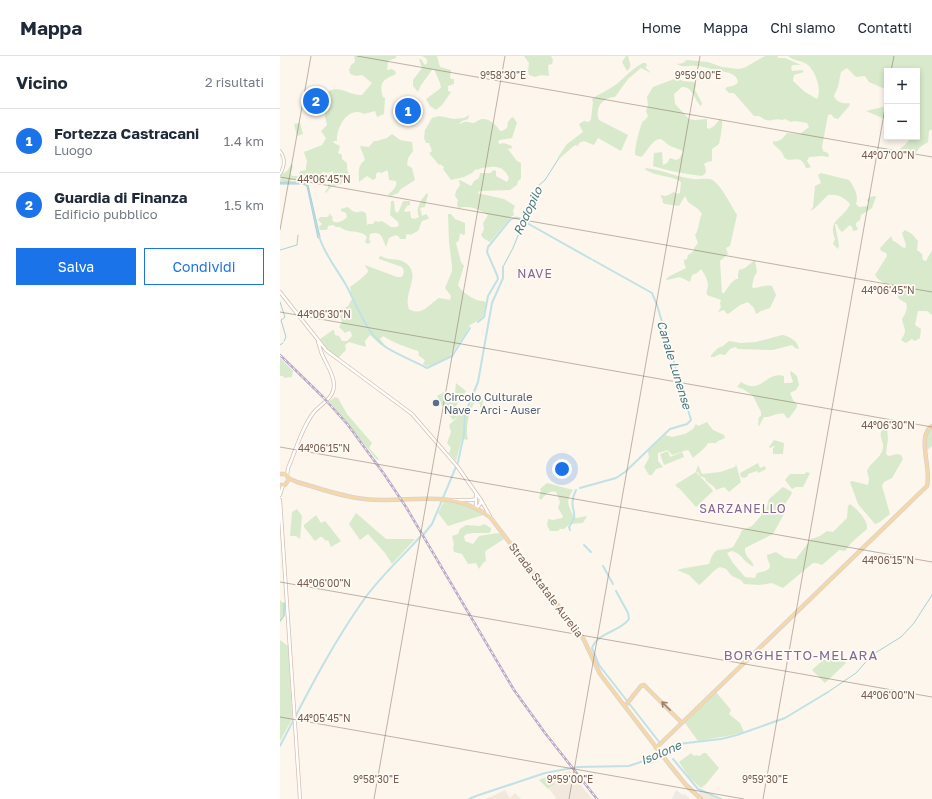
<!DOCTYPE html>
<html lang="it">
<head>
<meta charset="utf-8">
<style>
	:root { --surface:#fff; --page:#f6f6f7; --text:#1f2937; --muted:#747a83; --line:#e0e1e3; --accent:#1a73e8 }
	body { margin:0; font-family:"Golos Text",sans-serif; background:var(--page); color:var(--text) }
	.controls { position:absolute; right:12px; top:12px; display:grid; overflow:hidden; border-radius:0px; box-shadow:0 2px 6px #0003 }
	.controls button { width:36px; height:36px; display:grid; place-items:center; padding:0; border:0; border-bottom:1px solid var(--line); background:var(--surface); color:var(--text); font:20px sans-serif }
	.you { position:absolute; left:282px; top:413px; width:14px; height:14px; margin:-10px; border:3px solid #fff; border-radius:50%; background:#1a73e8; box-shadow:0 0 0 6px #1a73e833 }
	.badge { display:grid; place-items:center; width:26px; height:26px; border-radius:50%; background:var(--accent); color:#fff; font-size:13px; font-weight:700 }
	.pin { position:absolute; translate:-50% -50%; border:2px solid #fff; box-shadow:0 1px 4px #0006 }
	.list { margin:0; padding:0; list-style:none }
	h2 { display:flex; justify-content:space-between; align-items:center; height:52px; margin:0; padding:0 16px; font-size:17px }
	h2 small { font-size:13px; font-weight:400; color:var(--muted) }
	.list li { display:grid; grid-template-columns:26px 1fr auto; gap:12px; align-items:center; box-sizing:border-box; height:64px; padding:0 16px; border-top:1px solid var(--line) }
	.list b { display:block; font-size:15px; white-space:nowrap }
	.list p { margin:0; font-size:13px; white-space:nowrap; color:var(--muted) }
	.list em { font-size:13px; font-style:normal; color:var(--muted) }
	.actions { display:flex; gap:8px; padding:12px 16px }
	.actions a { flex:1; padding:9px 0; border:1px solid var(--accent); border-radius:0px; text-align:center; font-size:14px; color:var(--accent) }
	.actions .main { background:var(--accent); color:#fff }
	.map { position:relative; flex:none; width:652px; height:743px; overflow:hidden }
	header { display:flex; align-items:center; gap:24px; box-sizing:border-box; height:56px; padding:0 20px; background:var(--surface); border-bottom:1px solid var(--line) }
	header strong { font-size:19px }
	nav { display:flex; gap:22px; margin-inline-start:auto; font-size:14px }
	main { display:flex }
	aside { flex:1; background:var(--surface) }
	.map>svg:first-child { display:block }
	.residential { fill:#f3e8dc }
	.industrial { fill:#eee9e5 }
	.green { fill:#d8eacb }
	.water { fill:#c2e1e5; stroke:#a8d0d7 }
	.lines { fill:none; stroke-linecap:round; stroke-linejoin:round }
	.stream { stroke:#a8d0d7; stroke-width:1 }
	.canal { stroke:#c2e1e5; stroke-width:2 }
	.tertiary-casing { stroke:#cebeb2; stroke-width:3.5 }
	.secondary-casing { stroke:#d4c0b2; stroke-width:4 }
	.primary-casing { stroke:#d9d2ce; stroke-width:4.5 }
	.tertiary { stroke:#fff; stroke-width:2 }
	.secondary { stroke:#fff; stroke-width:2.5 }
	.primary { stroke:#f5d8aa; stroke-width:3 }
	.rail-casing { stroke:#b9aac7; stroke-width:2.5 }
	.rail { stroke:#fefaf4; stroke-width:1; stroke-dasharray:3; stroke-linecap:butt }
	.oneway { stroke:#9d826b }
	.ticks { fill:none; stroke:#775d50; stroke-width:1; stroke-opacity:0.45 }
	.service-dot { fill:#5c6f8a; stroke:#fefaf4; stroke-width:1.5 }
	.labels { text-anchor:middle; stroke-width:3.5; stroke-linejoin:round; paint-order:stroke }
	.service-label { font-size:11px; fill:#4e5e75; stroke:#fefaf4; text-anchor:start }
	.street-label { font-size:11px; fill:#775d50; stroke:#fefaf4 }
	.water-label { font-size:12px; font-style:italic; fill:#477981; stroke:#fefaf4 }
	.neighbourhood-label { font-size:12px; letter-spacing:1px; fill:#836892; stroke:#fefaf4 }
	.quarter-label { font-size:13px; letter-spacing:1px; fill:#836892; stroke:#fefaf4 }
	.ticks-label { font-size:10px; text-anchor:middle; fill:#775d50; stroke:#fefaf4; stroke-width:3.5; stroke-linejoin:round; paint-order:stroke }
</style>
</head>
<body>
<header>
<strong>Mappa</strong>
<nav><a>Home</a><a>Mappa</a><a>Chi siamo</a><a>Contatti</a></nav>
</header>
<main>
<aside>
<h2>Vicino<small>2 risultati</small></h2>
<ul class="list">
<li><span class="badge">1</span><div><b>Fortezza Castracani</b><p>Luogo</p></div><em>1.4 km</em></li>
<li><span class="badge">2</span><div><b>Guardia di Finanza</b><p>Edificio pubblico</p></div><em>1.5 km</em></li>
</ul>
<div class="actions"><a class="main">Salva</a><a>Condividi</a></div>
</aside>
<div class="map">
<svg width="652" height="743" viewBox="0 0 652 743">
	<rect width="100%" height="100%" fill="#fcf6ed"/>
	<!-- residential -->
	<path class="residential" d="M 290,715 L 312,743 L 275,743 L 276,742 L 269,733 L 275,728 L 269,720 Z
		M 225,734 L 230,742 L 235,737 L 241,743 L 206,743 Z
		M 420,735 L 429,739 L 440,743 L 423,743 L 419,739 Z"/>
	<!-- industrial -->
	<path class="industrial" d="M 396,734 L 403,739 L 405,738 L 410,743 L 392,743 Z"/>
	<!-- green -->
	<path class="green" d="M 74,0 L 116,0 L 116,2 L 108,5 L 107,14 L 112,13 L 116,16 L 115,19 C 102,23 99,28 103,41 L 105,42 L 104,58 L 97,61 L 95,55 L 84,58 C 68,49 56,72 57,85 L 53,85 L 54,87 L 60,90 L 58,97 L 62,99 L 62,103 L 67,107 L 67,113 L 70,121 L 64,123 L 61,128 L 51,131 L 46,137 L 45,136 L 48,132 L 48,128 L 57,125 L 57,122 L 54,120 L 53,115 L 48,117 L 43,116 L 37,120 L 30,119 L 19,126 L 13,123 L 8,126 L 0,125 L 2,118 L 8,114 L 11,108 L 13,110 L 11,117 L 12,120 L 19,120 L 20,115 L 26,114 L 26,110 L 27,106 L 24,96 L 42,89 L 46,82 L 41,75 L 47,69 L 42,47 L 43,40 C 58,25 67,40 82,39 L 92,27 L 82,19 L 76,20 L 70,18 L 69,14 L 71,9 L 75,6 Z
		M 142,0 L 157,0 L 160,11 L 171,14 L 170,21 L 171,23 L 174,23 L 174,28 L 168,30 L 168,35 L 171,36 L 162,49 L 156,54 L 150,50 L 146,43 L 161,32 L 160,27 L 154,13 L 152,14 L 141,29 L 138,36 L 133,30 L 133,24 L 142,12 L 139,3 L 141,3 L 145,9 L 147,7 L 147,3 Z
		M 244,0 L 271,0 L 273,4 L 272,8 L 268,9 L 269,20 L 261,19 L 255,21 L 249,19 L 248,15 L 249,7 Z
		M 346,0 L 348,0 C 349,6 353,10 347,15 L 342,6 Z
		M 485,0 L 497,0 L 499,2 L 505,2 L 521,9 L 513,9 L 511,11 L 512,15 L 522,14 L 524,16 L 514,19 L 513,25 L 525,36 L 537,43 C 542,34 536,16 528,9 C 522,4 513,5 508,0 L 652,0 L 652,73 L 649,75 L 648,86 L 640,91 L 635,98 L 625,96 L 617,97 C 619,91 627,90 629,83 L 628,81 L 637,81 L 637,15 L 607,15 L 607,34 L 589,26 L 585,20 L 576,21 L 567,12 L 561,16 L 558,31 L 554,40 C 556,46 563,48 569,47 L 570,49 L 558,63 L 554,62 L 551,58 L 548,59 L 542,91 L 543,95 L 548,97 L 549,100 L 548,101 L 542,100 L 529,101 L 527,105 L 531,111 L 528,112 L 526,112 C 520,96 512,108 505,102 C 503,101 504,99 502,97 C 500,93 496,91 493,88 L 493,85 C 499,87 504,81 507,77 L 520,78 L 529,71 L 527,67 L 515,65 L 511,66 L 505,63 L 502,64 C 492,61 491,69 479,60 L 474,60 L 454,37 L 449,37 L 445,33 L 447,31 C 452,30 457,30 458,25 C 455,15 442,16 434,14 C 428,12 422,10 415,10 C 409,9 402,12 397,8 L 403,7 L 407,4 L 428,6 L 442,11 L 458,13 L 464,12 Z
		M 363,7 L 366,7 L 367,10 L 365,11 L 371,17 L 361,12 L 348,23 L 335,41 C 323,41 314,52 319,64 L 348,79 L 341,95 L 318,82 L 314,89 L 304,85 L 299,87 L 298,90 L 295,89 L 280,102 L 278,101 L 287,88 L 303,76 L 299,68 L 304,65 L 309,66 L 311,63 L 313,46 L 312,44 L 313,42 C 321,37 329,34 338,27 C 346,20 353,12 363,7 Z
		M 397,22 L 403,25 L 414,26 L 416,28 L 415,34 L 422,47 L 421,50 C 414,44 413,30 402,31 L 394,38 L 395,48 L 409,63 L 415,64 L 427,63 L 427,72 L 429,73 L 434,70 L 440,63 L 442,65 C 443,68 440,84 439,88 L 432,93 L 432,105 L 427,106 L 424,108 C 426,113 428,117 422,120 C 405,118 389,115 373,110 L 374,97 L 382,96 L 383,109 L 387,107 L 390,102 L 396,104 L 399,103 L 403,96 L 401,94 L 390,90 L 381,83 C 371,83 368,96 361,101 L 355,99 C 355,89 359,76 362,66 L 366,63 L 368,60 L 366,55 L 368,49 L 367,41 L 373,31 Z
		M 607,50 L 607,64 L 586,55 Z
		M 189,59 L 188,63 L 182,65 L 179,68 C 181,68 183,66 185,66 C 188,65 190,67 194,67 C 196,66 197,65 199,64 C 207,60 217,69 220,75 L 222,75 L 227,72 L 228,66 L 232,61 L 234,62 L 237,67 L 232,82 L 220,84 L 218,85 L 219,88 L 224,87 L 232,90 L 231,93 L 228,92 L 228,93 L 237,105 L 241,107 L 241,123 L 238,125 L 237,129 L 230,134 L 200,135 L 197,137 L 224,143 L 235,150 L 233,155 L 234,159 L 231,161 L 210,186 L 203,182 L 201,179 L 204,173 L 203,167 L 208,159 C 199,153 189,149 178,152 L 177,148 L 178,144 L 175,140 L 176,135 L 180,129 L 179,124 L 180,124 L 191,130 L 194,125 L 199,122 L 200,117 L 210,117 L 214,114 L 216,115 L 216,120 L 227,126 L 229,122 C 225,113 220,110 210,111 C 205,112 202,111 197,114 L 196,113 L 192,117 L 184,121 L 171,124 L 163,113 L 164,111 L 160,108 L 159,109 L 149,97 L 152,95 L 149,87 L 146,87 L 144,82 L 145,74 L 152,62 L 159,60 L 174,63 L 184,62 Z
		M 20,67 L 23,78 L 17,80 L 14,68 Z
		M 112,78 L 120,84 L 132,86 L 133,95 L 128,102 L 127,109 L 132,112 L 135,124 L 121,133 L 118,137 L 111,140 L 108,139 C 112,135 118,131 116,125 L 109,124 L 108,116 L 107,114 L 102,117 L 98,116 L 96,118 L 96,122 L 93,124 L 87,120 L 79,126 C 79,117 77,110 85,104 L 80,90 L 89,91 L 94,85 L 97,85 L 107,82 Z
		M 366,112 C 382,114 397,121 413,123 C 419,124 429,121 434,125 C 444,134 450,148 457,159 L 450,190 L 446,192 L 448,198 L 440,205 L 442,237 L 444,237 L 451,227 L 456,223 L 458,223 L 458,218 L 459,214 L 465,212 L 475,204 L 477,216 L 474,221 L 472,230 L 473,232 C 480,232 487,228 492,230 L 496,239 L 490,252 L 481,255 L 476,258 L 474,252 L 468,246 L 460,249 L 448,258 L 446,257 L 444,254 L 438,256 L 441,251 L 440,247 L 441,244 L 427,239 C 426,235 428,233 428,229 C 428,224 424,217 421,213 L 417,217 L 412,219 L 410,226 L 400,221 L 387,224 L 386,223 L 388,221 L 406,212 L 404,207 L 404,204 L 407,203 L 408,199 L 414,195 L 414,192 L 418,187 L 415,179 C 420,172 418,165 422,158 L 418,153 L 408,146 L 405,140 L 399,150 L 385,148 L 382,146 L 383,144 L 380,139 L 386,140 L 394,136 L 397,138 L 400,137 L 401,126 C 395,120 372,120 365,113 Z
		M 541,117 L 569,124 C 574,131 579,139 576,148 L 579,151 L 588,150 L 589,147 L 587,144 L 590,141 L 595,140 L 596,141 L 592,152 L 581,159 L 580,164 L 576,167 L 576,170 L 578,172 L 577,174 L 573,175 L 572,171 L 570,169 L 562,176 L 559,173 L 557,168 L 555,168 L 559,189 L 558,193 L 553,188 L 555,183 C 547,163 564,163 570,148 C 564,141 557,138 548,139 L 535,152 L 530,155 L 533,151 L 535,130 L 541,127 L 538,119 Z
		M 147,137 L 148,138 L 145,151 L 140,152 L 142,160 L 146,158 L 149,162 L 148,163 L 142,165 L 138,175 L 130,179 L 128,178 L 126,179 L 126,183 L 120,183 L 119,181 L 116,179 L 109,182 L 106,191 C 102,182 102,174 90,178 L 89,184 L 91,186 L 88,188 L 85,186 L 87,181 C 81,173 67,178 60,171 L 56,171 L 53,169 L 48,170 L 47,174 L 40,174 L 39,171 L 42,168 L 38,164 L 40,161 L 48,161 L 50,157 L 51,160 L 53,161 L 52,164 C 56,169 63,165 67,161 L 66,157 L 61,155 L 61,153 L 68,151 C 72,155 75,158 81,155 L 86,157 L 87,169 L 89,168 L 93,168 L 95,165 L 98,166 L 102,165 L 111,171 L 117,171 L 119,169 L 118,166 L 110,159 L 111,145 L 114,145 L 115,155 L 117,157 L 119,155 L 123,145 L 130,145 L 130,149 L 127,150 L 124,155 L 126,156 L 130,155 L 131,162 L 135,163 L 139,161 C 135,152 141,144 147,137 Z
		M 168,158 L 171,158 L 175,163 L 185,167 L 185,178 L 183,179 L 180,177 L 179,184 L 176,187 L 181,206 L 184,210 L 178,229 C 181,236 196,246 204,245 L 206,247 L 203,260 L 199,264 L 190,269 L 185,278 L 169,301 L 152,309 L 146,310 L 143,308 L 145,304 L 138,299 L 139,297 L 138,295 C 126,291 114,287 103,280 L 100,283 L 104,288 L 104,289 L 101,289 L 90,279 L 85,285 L 86,291 L 69,286 L 65,289 L 66,294 L 59,301 L 56,301 L 48,294 L 40,283 L 53,274 L 54,274 L 55,279 L 59,280 L 62,285 L 67,285 L 72,280 L 71,276 L 69,275 L 65,277 L 59,271 L 62,266 L 60,260 L 63,256 L 62,253 L 68,250 L 72,243 L 70,231 C 73,229 88,218 88,215 C 88,213 85,211 85,209 L 117,221 L 121,221 C 124,219 125,215 122,211 L 99,203 L 99,201 L 101,200 C 109,205 116,202 122,205 C 145,216 122,236 129,253 C 142,261 149,248 159,242 L 170,244 L 171,240 L 165,232 L 172,215 L 172,210 L 169,186 Z
		M 625,174 L 632,178 L 638,185 L 637,194 L 642,198 L 643,204 L 646,205 L 652,194 L 652,259 L 647,255 L 638,255 L 635,269 L 641,273 L 640,282 L 635,285 L 632,283 L 626,287 L 621,284 C 628,273 624,274 622,263 L 626,256 L 627,250 L 626,247 L 619,243 L 616,235 L 598,223 L 595,219 L 607,200 L 606,197 L 601,195 L 600,192 L 611,180 L 613,185 C 618,186 620,191 625,192 L 626,189 L 622,177 Z
		M 502,279 C 509,280 518,285 519,293 L 515,292 L 512,289 L 493,294 L 458,293 L 455,291 L 450,293 L 445,299 L 440,298 L 434,301 L 431,301 L 431,299 L 438,292 L 443,290 L 449,285 L 461,287 L 476,286 Z
		M 0,302 L 13,315 L 12,321 L 4,322 L 3,320 L 0,320 Z
		M 511,315 L 517,320 L 519,329 L 516,334 L 510,337 L 513,344 L 517,348 L 517,351 L 509,362 L 507,362 L 504,358 C 497,356 491,362 484,361 L 479,370 L 478,369 L 479,361 L 481,360 L 481,356 L 473,340 L 463,333 L 457,331 L 461,326 C 482,340 485,315 504,320 L 504,327 L 510,327 L 513,326 L 510,317 Z
		M 176,327 L 186,335 L 176,350 L 182,358 L 182,353 L 188,354 L 196,338 L 198,338 L 203,345 L 202,352 L 200,351 L 200,348 L 195,346 C 189,353 185,374 188,383 L 186,384 L 182,382 L 176,405 L 169,397 L 171,392 L 167,387 L 171,376 L 169,369 L 179,360 L 173,364 L 162,350 L 157,340 L 164,336 L 167,339 L 175,338 Z
		M 55,341 L 58,342 L 67,358 L 92,387 L 89,392 L 99,403 L 97,404 L 49,345 Z
		M 427,366 L 433,374 L 444,379 L 445,382 L 438,385 L 436,387 L 428,387 C 425,393 418,397 413,402 L 409,395 L 407,394 L 392,399 L 388,394 L 378,397 L 378,405 L 383,411 L 376,413 L 372,419 L 369,419 L 364,411 L 369,402 L 368,395 L 385,379 L 392,381 L 405,378 L 413,373 L 416,368 L 418,370 Z
		M 652,371 L 652,390 L 647,394 C 646,385 645,378 652,371 Z
		M 607,373 L 608,382 L 606,398 L 609,400 L 617,398 L 621,399 L 623,403 L 612,422 L 604,426 L 602,430 L 610,458 L 600,466 L 595,468 L 578,448 L 570,426 L 572,425 L 588,429 L 589,423 L 587,415 C 590,406 601,403 603,392 C 604,385 598,380 602,374 Z
		M 494,384 L 504,387 L 503,398 L 493,398 L 493,392 L 495,391 L 494,390 L 490,392 L 489,391 Z
		M 388,395 L 390,401 L 402,396 L 404,401 L 384,409 L 380,398 Z
		M 478,407 L 480,412 L 485,410 L 486,413 L 478,417 L 477,415 L 468,418 L 468,420 L 464,422 L 461,421 L 460,417 Z
		M 456,408 L 461,426 L 449,436 L 444,431 L 436,434 C 434,428 426,428 425,422 L 420,420 L 419,417 L 416,416 L 418,409 L 422,418 L 440,416 L 455,411 Z
		M 416,416 L 431,432 L 433,435 L 416,451 L 399,432 L 398,432 L 395,429 Z
		M 526,416 L 530,417 L 523,431 L 516,431 L 512,433 L 505,424 L 510,418 L 525,418 Z
		M 267,427 L 293,434 C 285,447 288,448 294,461 L 297,462 L 307,460 L 303,467 L 290,468 L 284,473 L 280,473 L 278,475 L 270,475 L 267,469 L 268,463 L 273,464 L 282,462 L 283,460 L 278,452 L 280,446 L 276,436 C 269,434 265,439 261,444 L 259,442 L 261,435 L 260,433 Z
		M 503,431 L 512,436 L 511,439 L 505,448 L 504,458 L 493,478 L 465,492 C 464,501 472,503 474,510 C 465,509 462,497 452,495 L 447,497 L 453,507 L 465,521 L 475,522 L 477,517 C 481,516 491,515 490,509 C 489,505 487,504 487,499 L 496,496 L 505,502 L 516,503 L 531,483 L 540,480 L 547,475 L 553,476 L 567,462 L 568,450 L 570,448 C 577,453 588,464 587,473 L 572,486 L 565,495 L 559,494 L 557,496 L 542,509 L 536,507 L 533,507 L 503,532 L 492,527 L 480,529 L 464,528 L 461,524 L 452,520 L 446,513 L 440,511 C 434,513 425,525 419,529 L 409,519 L 397,514 C 408,511 418,510 429,508 C 436,488 437,497 453,491 L 460,479 L 462,474 L 470,471 L 473,469 L 486,454 L 489,443 Z
		M 164,445 C 177,446 194,450 203,459 L 168,470 L 158,457 Z
		M 17,453 L 22,460 L 20,483 L 16,480 L 10,480 L 12,456 Z
		M 76,457 L 106,483 L 135,483 L 112,508 L 105,497 L 88,478 L 80,484 L 69,468 Z
		M 36,459 L 41,467 L 45,465 L 61,485 L 51,491 L 48,484 L 46,485 L 42,481 L 40,481 L 35,485 L 24,471 L 24,469 Z
		M 204,468 L 211,472 L 211,475 L 209,477 L 193,477 L 187,478 L 184,480 L 185,485 L 193,488 L 199,480 L 218,477 L 221,478 L 224,483 L 207,494 L 205,496 L 206,505 L 203,507 L 199,513 L 196,507 L 188,508 L 182,498 L 174,496 L 173,493 L 174,488 L 172,480 L 178,478 L 180,473 L 186,469 L 200,470 Z
		M 0,544 L 2,546 L 5,547 L 5,559 L 0,567 Z
		M 0,584 L 8,590 L 12,656 L 12,663 L 0,685 Z
		M 554,594 L 566,607 L 545,627 L 532,614 Z
		M 436,636 L 451,654 L 449,658 L 460,667 L 464,676 L 447,680 L 418,685 L 405,667 Z
		M 411,697 L 414,700 L 416,699 L 420,700 L 423,697 L 426,697 L 439,712 L 426,728 L 421,732 L 410,722 L 399,706 Z
		M 269,720 L 275,728 L 268,733 L 259,724 Z"/>
	<!-- water -->
	<path class="water" d="M 0,126 L 23,126 L 28,129 L 40,181 L 38,182 L 27,130 L 23,128 L 0,128 Z"/>
	<g class="lines">
		<!-- stream -->
		<path class="stream" d="M 0,194 L 17,189 L 18,179
			M 223,211 L 233,192 L 256,135 L 258,130 L 265,124 L 279,102
			M 0,246 L 5,261 L 1,264 L 6,281 L 4,285
			M 0,289 L 3,287
			M 0,565 L 4,560 L 4,547
			M 548,636 L 576,617 L 592,599 L 621,581 L 634,567 L 652,539"/>
		<!-- canal -->
		<path class="canal" d="M 39,180 C 44,198 57,213 66,229 C 77,249 84,273 103,289 C 113,297 134,305 147,312 L 172,300 L 190,272
			M 198,266 L 204,261 L 208,240 L 218,223 L 217,219 L 207,196 L 208,191 L 230,164 C 236,159 241,163 247,167 L 311,203
			M 300,432 L 336,422 L 345,416 L 390,373 L 407,368 L 411,364 L 377,249 L 372,237 L 313,204
			M 290,474 L 289,471 C 300,455 290,456 293,443 C 293,440 295,437 296,434
			M 143,479 L 152,468 L 178,406 L 184,378 L 185,358 L 198,326 L 212,247 L 223,222 L 223,211
			M 304,489 L 311,496
			M 323,510 L 333,528
			M 336,535 L 348,557 L 349,563 C 340,576 318,576 312,592 L 319,609 L 380,687
			M 0,690 C 26,640 52,588 85,542 C 101,520 122,501 140,481
			M 393,703 L 418,733 L 441,743
			M 189,743 L 196,740 L 265,717 L 298,711 L 349,710 L 378,700 L 390,691 L 398,688 L 441,683 L 457,679 L 505,662 L 548,636"/>
		<!-- tertiary casing -->
		<g class="tertiary-casing">
			<path id="tertiary" d="M 0,95 C 6,103 5,110 0,118"/>
		</g>
		<!-- secondary casing -->
		<g class="secondary-casing">
			<path id="secondary" d="M 0,236 L 46,294
				M 47,295 L 132,358 L 177,410 L 201,444 L 210,460
				M 7,419 L 8,412 C 16,394 22,371 34,356 C 42,347 54,342 54,329 C 54,318 46,308 42,298 C 40,294 40,290 38,286
				M 0,439 L 3,429
				M 0,444 L 20,743
				M 173,444 L 192,444 L 196,443
				M 196,452 L 196,437
				M 197,452 L 200,448 L 201,444"/>
		</g>
		<!-- primary casing -->
		<g class="primary-casing">
			<path id="primary" d="M 0,418 L 6,418 L 9,423 L 5,429 L 0,429
				M 8,422 L 17,426 C 39,432 62,441 85,443 C 130,448 170,431 210,461 L 303,582 L 320,618 L 389,708 L 406,729 L 421,743
				M 345,650 L 361,630 L 364,629 L 402,667
				M 376,692 L 647,430 C 652,413 636,380 652,370"/>
		</g>
		<!-- tertiary -->
		<use href="#tertiary" class="tertiary"/>
		<!-- secondary -->
		<use href="#secondary" class="secondary"/>
		<!-- primary -->
		<use href="#primary" class="primary"/>
		<!-- rail casing -->
		<g class="rail-casing">
			<path id="rail" d="M 0,299 L 43,341 L 68,369 L 104,418 L 126,451 L 234,634 L 265,677 L 317,743"/>
		</g>
		<!-- rail -->
		<use href="#rail" class="rail"/>
	</g>
	<!-- one-way arrows -->
	<defs><path id="oneway-shaft" d="M-6 0H5M1.5-3L5.5 0L1.5 3" fill="none" stroke-width="1.6" stroke-linecap="round" stroke-linejoin="round"/></defs>
	<use class="oneway" href="#oneway-shaft" transform="translate(386 650) rotate(-135)"/>
	<!-- ticks -->
	<path class="ticks" d="M 77,0 L 652,101M 611,15 L 614,0M 0,121 L 652,236M 0,174 L 31,0M 0,256 L 652,371M 0,391 L 652,506M 0,526 L 652,641M 0,661 L 464,743M 94,743 L 225,0M 289,743 L 420,0M 483,743 L 607,41"/>
	<!-- markers -->
	<circle class="service-dot" cx="156" cy="347" r="4"/>
	<g class="labels">
		<!-- service labels -->
		<g class="service-label">
			<text x="164" y="345">Circolo Culturale<tspan x="164" dy="13">Nave - Arci - Auser</tspan></text>
		</g>
		<!-- street labels -->
		<g class="street-label">
			<text transform="translate(266 534) rotate(53)" y="4">Strada Statale Aurelia</text>
		</g>
		<!-- water labels -->
		<g class="water-label">
			<text transform="translate(248 155) rotate(-65)" y="4">Rodopilo</text>
			<text transform="translate(394 309) rotate(73)" y="4">Canale Lunense</text>
			<text transform="translate(381 697) rotate(-23)" y="4">Isolone</text>
		</g>
		<!-- neighbourhood labels -->
		<g class="neighbourhood-label">
			<text x="255" y="222">NAVE</text>
			<text x="463" y="457">SARZANELLO</text>
		</g>
		<!-- quarter labels -->
		<g class="quarter-label">
			<text x="521" y="604">BORGHETTO-MELARA</text>
		</g>
	</g>
	<g class="ticks-label">
		<text x="223" y="23">9°58'30"E</text>
		<text x="418" y="23">9°59'00"E</text>
		<text x="608" y="103">44°07'00"N</text>
		<text x="44" y="127">44°06'45"N</text>
		<text x="608" y="238">44°06'45"N</text>
		<text x="44" y="262">44°06'30"N</text>
		<text x="608" y="373">44°06'30"N</text>
		<text x="44" y="396">44°06'15"N</text>
		<text x="608" y="508">44°06'15"N</text>
		<text x="44" y="531">44°06'00"N</text>
		<text x="608" y="643">44°06'00"N</text>
		<text x="44" y="666">44°05'45"N</text>
		<text x="96" y="727">9°58'30"E</text>
		<text x="290" y="727">9°59'00"E</text>
		<text x="485" y="727">9°59'30"E</text>
	</g>
</svg>
<div class="controls">
<button>+</button>
<button>−</button>
</div>
<div class="you"></div>
<div class="pin badge" style="left:128px;top:55px">1</div>
<div class="pin badge" style="left:36px;top:45px">2</div>
</div>
</main>
</body>
</html>
